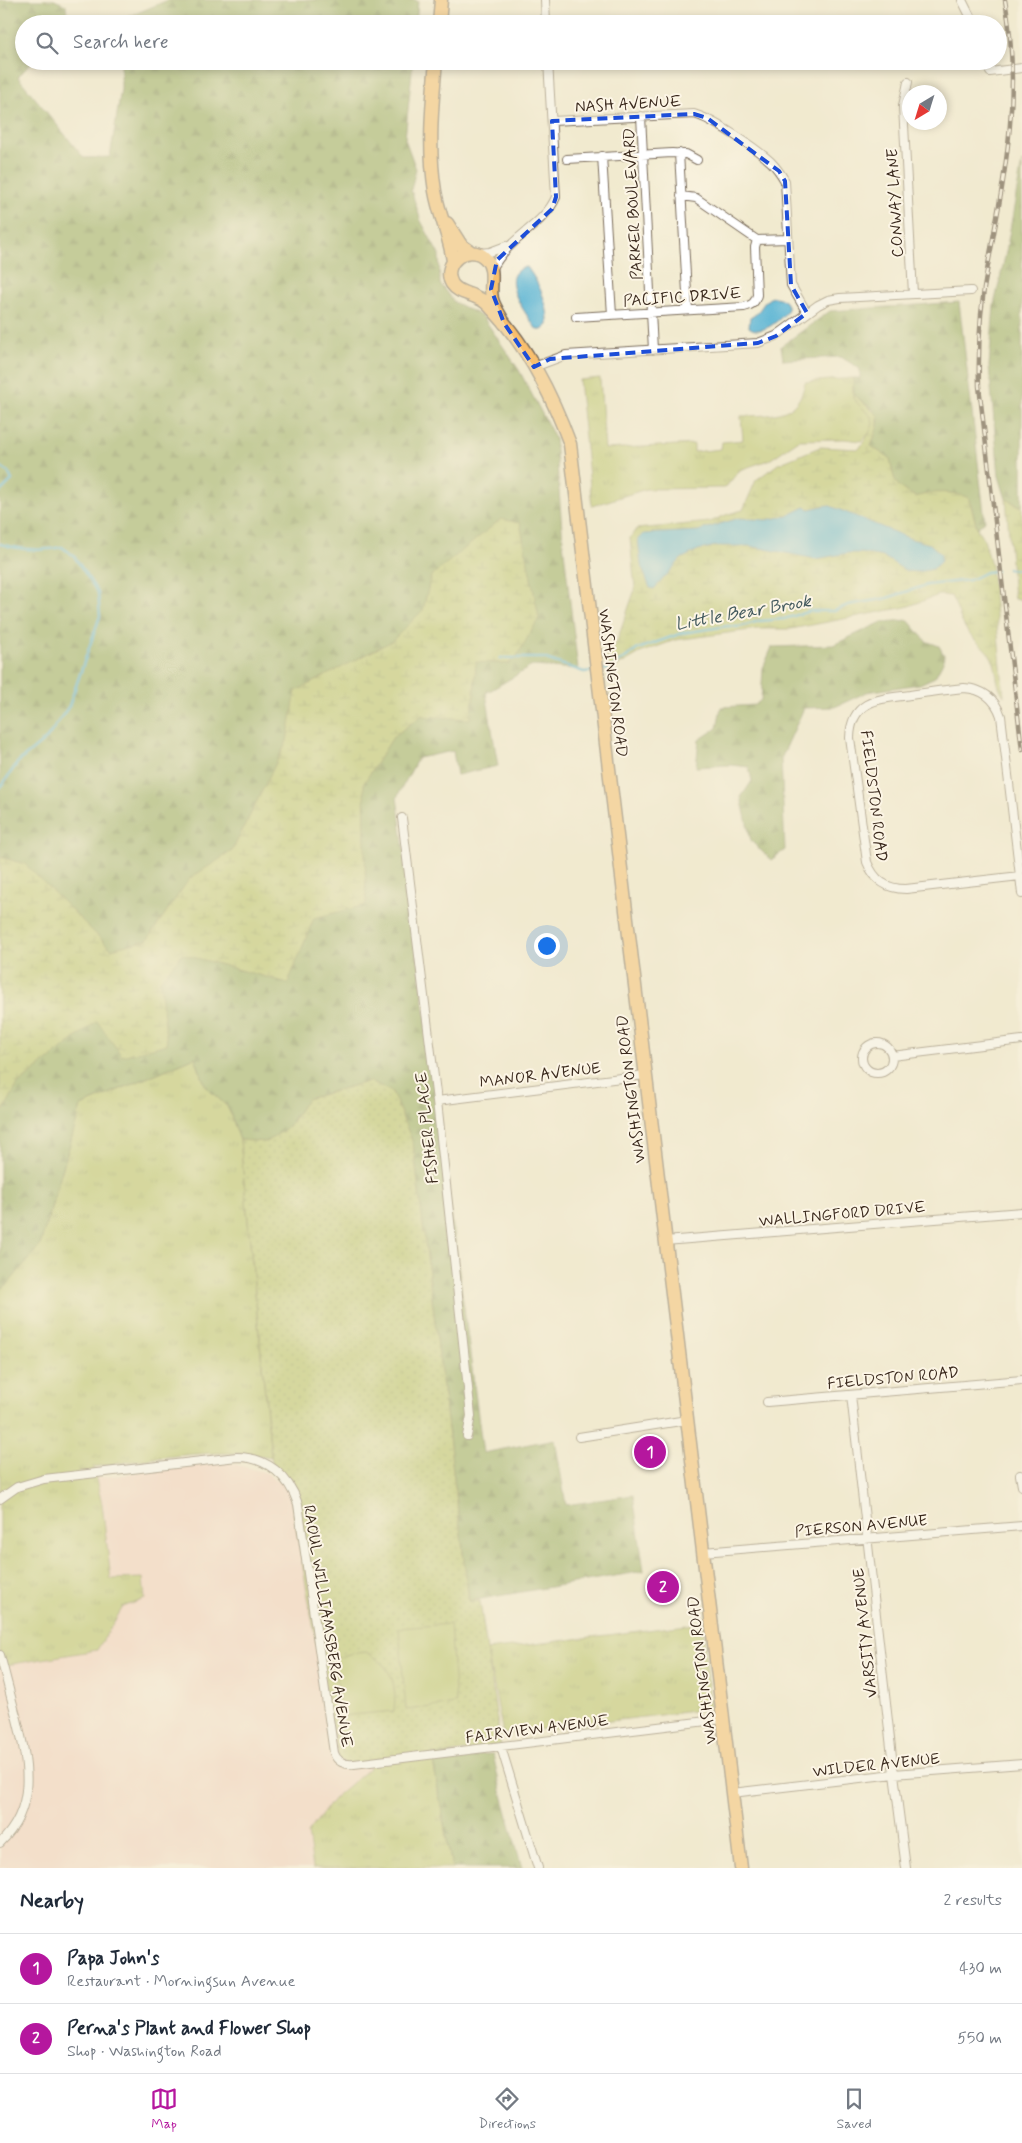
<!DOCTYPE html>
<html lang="en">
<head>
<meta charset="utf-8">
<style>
	:root { --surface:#fff; --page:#f2f2f3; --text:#1f2937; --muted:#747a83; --line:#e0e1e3; --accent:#b5179e }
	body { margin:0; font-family:Mynerve,sans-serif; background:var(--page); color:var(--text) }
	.compass { position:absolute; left:902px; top:85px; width:45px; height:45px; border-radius:50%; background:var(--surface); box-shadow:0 2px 8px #0003; rotate:218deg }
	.you { position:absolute; left:546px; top:945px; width:18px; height:18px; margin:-12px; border:4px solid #fff; border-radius:50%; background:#1a73e8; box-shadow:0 0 0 8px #1a73e833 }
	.badge { display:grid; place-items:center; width:32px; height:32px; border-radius:50%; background:var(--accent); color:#fff; font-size:16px; font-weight:700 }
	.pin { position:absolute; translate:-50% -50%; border:2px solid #fff; box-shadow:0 1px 5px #0006 }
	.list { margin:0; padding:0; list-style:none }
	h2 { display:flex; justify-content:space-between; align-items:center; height:65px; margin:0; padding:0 20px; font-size:21px }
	h2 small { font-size:16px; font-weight:400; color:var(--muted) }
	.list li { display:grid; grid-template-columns:32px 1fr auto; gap:15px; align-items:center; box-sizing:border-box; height:70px; padding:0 20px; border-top:1px solid var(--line) }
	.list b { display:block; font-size:19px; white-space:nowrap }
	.list p { margin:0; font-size:16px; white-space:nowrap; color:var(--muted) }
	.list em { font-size:16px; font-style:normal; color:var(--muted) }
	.icon { flex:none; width:28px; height:28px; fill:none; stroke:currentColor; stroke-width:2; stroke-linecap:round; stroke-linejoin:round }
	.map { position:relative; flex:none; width:1022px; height:1868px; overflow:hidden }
	.search { position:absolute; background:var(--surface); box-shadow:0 2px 8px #0003; left:15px; right:15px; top:15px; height:55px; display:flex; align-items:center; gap:12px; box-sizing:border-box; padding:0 18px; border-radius:28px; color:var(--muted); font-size:19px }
	.sheet { height:205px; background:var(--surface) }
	nav { display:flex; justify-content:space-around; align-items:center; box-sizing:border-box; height:70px; border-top:1px solid var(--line); background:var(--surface); font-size:14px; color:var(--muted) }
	nav a { display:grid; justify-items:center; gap:2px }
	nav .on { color:var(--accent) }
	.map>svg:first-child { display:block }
	.built { fill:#f6d2c3 }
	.grass { fill:url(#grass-tufts); stroke:#787641 }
	.forest { fill:url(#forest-firs); stroke:#66693c }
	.wetland { fill:url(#wetland-marsh); stroke:#787641 }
	.park { fill:url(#park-dots); stroke:#787641 }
	.pitch { fill:#b5c264; stroke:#787641 }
	.water { fill:#56b3d4; stroke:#486e79 }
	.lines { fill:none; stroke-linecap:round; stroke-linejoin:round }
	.stream { stroke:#56b3d4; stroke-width:2.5 }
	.street-casing { stroke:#7b6d5c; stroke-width:10 }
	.primary-casing { stroke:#7b6d5c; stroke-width:15 }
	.street { stroke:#fff; stroke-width:8 }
	.primary { stroke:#f9bf6d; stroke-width:12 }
	.rail-casing { stroke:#3b2a1e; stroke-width:4.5 }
	.rail { stroke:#fcf5e5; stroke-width:2.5; stroke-dasharray:8; stroke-linecap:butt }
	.marked { fill:none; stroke:#1d4ed8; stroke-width:4; stroke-dasharray:10 6; stroke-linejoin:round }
	.labels { text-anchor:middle; stroke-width:4; stroke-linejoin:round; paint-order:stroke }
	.street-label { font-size:16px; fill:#3b2a1e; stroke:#fcf5e5 }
	.water-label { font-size:18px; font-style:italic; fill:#445a5e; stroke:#fcf5e5 }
</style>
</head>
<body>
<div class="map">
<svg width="1022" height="1868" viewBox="0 0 1022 1868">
	<defs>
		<pattern id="grass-tufts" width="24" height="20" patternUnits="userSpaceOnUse" patternTransform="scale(1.25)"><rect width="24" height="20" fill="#b5c264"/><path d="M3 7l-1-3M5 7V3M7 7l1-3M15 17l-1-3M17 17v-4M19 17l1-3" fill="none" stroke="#949e52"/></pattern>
		<pattern id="forest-firs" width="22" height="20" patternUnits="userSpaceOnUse" patternTransform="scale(1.25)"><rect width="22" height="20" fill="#90a85a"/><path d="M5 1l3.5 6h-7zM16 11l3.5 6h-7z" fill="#77894a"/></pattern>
		<pattern id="wetland-marsh" width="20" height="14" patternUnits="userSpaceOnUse" patternTransform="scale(1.25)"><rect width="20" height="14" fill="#b5c264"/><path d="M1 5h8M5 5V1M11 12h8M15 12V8" fill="none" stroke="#949e52"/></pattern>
		<pattern id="park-dots" width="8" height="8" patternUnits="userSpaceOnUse" patternTransform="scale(1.25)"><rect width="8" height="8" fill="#b5c264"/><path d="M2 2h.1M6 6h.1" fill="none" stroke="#949e52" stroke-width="1.8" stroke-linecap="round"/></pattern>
	</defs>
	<rect width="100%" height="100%" fill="#fcf5e5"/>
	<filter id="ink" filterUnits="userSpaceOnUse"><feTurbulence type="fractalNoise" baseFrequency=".02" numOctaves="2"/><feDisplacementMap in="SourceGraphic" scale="10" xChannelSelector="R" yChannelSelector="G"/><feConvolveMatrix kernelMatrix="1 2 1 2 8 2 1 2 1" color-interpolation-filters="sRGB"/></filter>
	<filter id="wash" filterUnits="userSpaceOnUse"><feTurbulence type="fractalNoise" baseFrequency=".0096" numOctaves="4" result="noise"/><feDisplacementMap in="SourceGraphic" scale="20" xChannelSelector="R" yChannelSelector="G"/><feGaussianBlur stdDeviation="1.12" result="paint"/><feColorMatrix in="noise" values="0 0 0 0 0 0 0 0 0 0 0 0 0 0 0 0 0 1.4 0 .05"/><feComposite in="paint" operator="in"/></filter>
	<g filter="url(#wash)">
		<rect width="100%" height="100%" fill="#f1eacf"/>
		<!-- built -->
		<path class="built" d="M 227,1462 L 267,1473 L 276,1480 L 288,1482 L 327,1705 L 376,1762 L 452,1868 L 0,1868 L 0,1490 Z"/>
		<!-- grass -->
		<path class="grass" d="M 600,378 L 605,449 L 694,444 L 694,452 L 721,449 L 722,442 L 743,440 L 741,416 C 771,415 799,418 805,382 L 853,378 L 853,398 C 867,414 886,421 861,441 L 844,439 L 799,440 L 771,459 L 740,470 L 725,488 L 646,489 L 592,506 L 579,380 Z
			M 195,1057 L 206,1087 L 228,1107 L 240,1140 L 271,1457 C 213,1447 151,1459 93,1467 L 102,1504 L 111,1579 L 143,1578 L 145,1599 L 123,1607 L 97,1650 L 0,1666 L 0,1289 L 8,1283 L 40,1245 L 81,1106 Z
			M 703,1623 L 710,1709 L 503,1734 L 487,1650 Z
			M 432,1755 L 452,1868 L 313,1868 L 308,1833 L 333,1799 L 376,1762 Z"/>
		<!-- forest -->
		<path class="forest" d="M 0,0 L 54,0 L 66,5 L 68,24 L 24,24 L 24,61 L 33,61 L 18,77 L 84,158 L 110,157 L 121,89 L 121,61 L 413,61 L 405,139 L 416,169 L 411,190 L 421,221 L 439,255 L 440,284 L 454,302 L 483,317 L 519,370 L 555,438 L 563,542 L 578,669 L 532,666 L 486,693 L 498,766 L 457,775 L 453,751 L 418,758 L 397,797 L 483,1453 L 555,1439 L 566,1505 L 633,1495 L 644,1571 L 469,1601 L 413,1143 L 392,1092 L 370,1081 L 307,1099 L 289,1126 L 267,1142 L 240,1140 L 228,1107 L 206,1087 L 195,1057 L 81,1106 L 40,1245 L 8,1284 L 0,1289 Z
			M 168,0 L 416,0 L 418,2 L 416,24 L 127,24 L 130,16 Z
			M 1022,162 L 1022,507 L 1006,499 L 999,476 L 989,366 L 994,305 L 1006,252 Z
			M 959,302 L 985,521 L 977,528 L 969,498 C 953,491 933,491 916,497 C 893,486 895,483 890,459 L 871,446 L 879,420 L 874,410 L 854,395 L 853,378 L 860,378 L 860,369 L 841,357 L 783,360 L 781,346 L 830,311 Z
			M 908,620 L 926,641 L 939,646 L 944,655 L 943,662 L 935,677 L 920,684 L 867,692 L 835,707 L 804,708 L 781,759 L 785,850 L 771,860 L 751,841 L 741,797 L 752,781 L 749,767 L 730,765 L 696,767 L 699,740 L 717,728 L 721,707 L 755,705 L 761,700 L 763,668 L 772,647 L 833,645 L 882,622 Z
			M 493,1754 L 501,1791 L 522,1868 L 452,1868 L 432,1755 Z"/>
		<!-- wetland -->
		<path class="wetland" d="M 854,395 L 878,415 L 878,426 L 871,446 L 890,459 C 895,482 893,486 916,497 C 933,491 953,491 969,498 L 977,528 L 984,540 L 991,564 L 1004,696 C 995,683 998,676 994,663 C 988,647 975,643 967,631 C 960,621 957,607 951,596 L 939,595 L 906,607 L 791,629 L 758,629 L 675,640 L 640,653 L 609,671 L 607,659 L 617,641 L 635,589 L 630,538 L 636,529 L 710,522 L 728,514 L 743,510 L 756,480 L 778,464 L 820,447 L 859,449 C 881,416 875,423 853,398 Z
			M 1006,499 L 1022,507 L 1022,600 L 1014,598 Z
			M 501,519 L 520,523 L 539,618 L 517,656 L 508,664 L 476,662 L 474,695 L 470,719 L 421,716 L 393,737 L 364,783 L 366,905 L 314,918 L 288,983 L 182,954 L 160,981 L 167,1044 L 122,1056 L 97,1021 L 18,1084 L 0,1117 L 0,857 L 25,864 L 111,949 L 147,940 L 189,879 L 232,851 L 287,741 L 296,691 L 392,641 L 423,610 L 431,576 Z"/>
		<!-- park -->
		<path class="park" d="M 370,1081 L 392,1092 L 413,1143 L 469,1601 L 480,1601 L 501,1747 L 351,1765 L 339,1761 L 327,1705 L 288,1482 L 272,1463 L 240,1140 L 267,1142 L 289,1126 L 307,1099 Z"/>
		<!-- pitch -->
		<path class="pitch" d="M 450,1624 L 456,1704 L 406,1710 L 399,1628 Z
			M 366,1652 C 392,1666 397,1683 394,1711 L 341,1716 L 335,1659 L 349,1654 Z"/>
		<!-- water -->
		<path class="water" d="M 527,267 C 539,283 549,305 548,325 L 542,330 L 537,330 C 528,316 493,273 527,267 Z
			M 772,297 C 781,297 786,300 788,309 C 781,320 761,337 749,327 L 750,318 C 761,313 762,301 772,297 Z
			M 828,505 L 911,539 L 930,544 L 941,554 L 941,561 L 933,569 L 918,572 L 906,571 L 884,557 L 861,553 L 848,553 L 816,559 L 750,546 L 716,546 L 698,550 L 681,559 L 654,589 L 650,588 L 641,565 L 638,539 L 644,534 L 698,531 L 739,518 L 766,520 L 787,516 L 805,507 L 809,509 Z"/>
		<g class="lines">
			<!-- stream -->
			<path class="stream" d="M 0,466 L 8,472 L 12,480 L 0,492
				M 0,544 C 21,550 40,552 62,547 L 74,556 L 98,593 L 100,616 L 69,706 L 47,738 L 18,762 L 0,788
				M 1008,569 L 1022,570
				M 500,658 L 543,658 L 584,672 L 593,671
				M 601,670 L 609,669 L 638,649 L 682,633 L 728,626 L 739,627 L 759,621 L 784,619 L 810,611 L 834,611 L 848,605 L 887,598 L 927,585 L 970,580 L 986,572 L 996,571"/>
		</g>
	</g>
	<g filter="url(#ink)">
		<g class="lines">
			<!-- street casing -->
			<g class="street-casing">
				<path id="street" d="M 545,0 L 546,24
					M 962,0 L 974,24
					M 987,61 L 990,72 L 1022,68
					M 908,82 L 903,106 L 913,294
					M 641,116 L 653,350
					M 552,121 L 694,114 C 713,119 756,148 771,162 C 777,168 781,174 785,181 L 791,285 L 807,313
					M 679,153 L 688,310
					M 602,156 L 612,315
					M 567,159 L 672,153 L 686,154 L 697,160
					M 681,196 L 696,198 L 757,240 L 788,239
					M 479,253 L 490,252 L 506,246
					M 492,270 C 507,238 544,226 556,197 L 548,61
					M 576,317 L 744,307 C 752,305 755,303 757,295 L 755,247 L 757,240
					M 534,367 L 566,355 L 758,343 L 776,336 L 818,305 L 828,300 L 840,298 L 971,291
					M 964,688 C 983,689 995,698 1001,716 L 1020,876 L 906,889 C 886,889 874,880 867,862 L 850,738 C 851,699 880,699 910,695 C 928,692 946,690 964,688 Z
					M 402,818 L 437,1101 L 471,1416 L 467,1436
					M 1020,876 L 1022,894
					M862 1058a15 15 0 1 1 30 0a15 15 0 1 1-30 0Z
					M 892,1056 L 1022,1040
					M 437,1101 L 645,1075
					M 665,1241 L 1022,1212
					M 851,1395 L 894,1774 L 906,1868
					M 767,1402 L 1022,1380
					M 579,1437 L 687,1420
					M 1020,1475 L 1022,1486
					M 0,1499 L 17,1487 L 44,1479 L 237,1457 C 267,1457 289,1476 298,1504 L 334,1753 C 337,1762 345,1765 354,1764 L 723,1719
					M 703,1552 L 1022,1526
					M 0,1655 C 6,1677 11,1698 17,1719 C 28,1764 37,1807 0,1843
					M 501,1747 L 538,1868
					M 732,1793 L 894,1774 L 1022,1764"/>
			</g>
			<!-- primary casing -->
			<g class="primary-casing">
				<path id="primary" d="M 439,24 L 441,0
					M 436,61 C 432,105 428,148 435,191 C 439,215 450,238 453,261
					M 447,223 L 461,245 L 471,252
					M 504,323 C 500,315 494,307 492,299 C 489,286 496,270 486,259 C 469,241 440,263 452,284 C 458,293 469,293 478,298 C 483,300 489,305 493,310 C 527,346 553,398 570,444 L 741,1868"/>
			</g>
			<!-- street -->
			<use href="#street" class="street"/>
			<!-- primary -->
			<use href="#primary" class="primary"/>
			<!-- rail casing -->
			<g class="rail-casing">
				<path id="rail" d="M 1005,0 C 1022,92 1005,174 988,265 C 980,305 978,345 979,386 L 1022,750"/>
			</g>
			<!-- rail -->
			<use href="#rail" class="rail"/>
		</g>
	</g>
	<!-- marked area -->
	<path d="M0 0H1022V1868H0ZM 694,114 L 707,118 L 779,171 L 785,181 L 791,285 L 807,313 L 776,336 L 758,343 L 550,359 L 534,367 L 504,323 L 491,289 L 497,260 L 552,209 L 556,197 L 552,121 Z" fill="#f1eacf" fill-opacity=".55" fill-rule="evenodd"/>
	<path class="marked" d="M 694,114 L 707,118 L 779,171 L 785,181 L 791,285 L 807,313 L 776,336 L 758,343 L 550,359 L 534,367 L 504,323 L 491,289 L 497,260 L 552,209 L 556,197 L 552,121 Z"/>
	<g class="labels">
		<!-- street labels -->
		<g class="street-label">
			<text transform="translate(628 103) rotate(-3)" y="6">NASH AVENUE</text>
			<text transform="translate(894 203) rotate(-93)" y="6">CONWAY LANE</text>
			<text transform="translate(632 204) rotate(-93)" y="6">PARKER BOULEVARD</text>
			<text transform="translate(682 296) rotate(-4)" y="6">PACIFIC DRIVE</text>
			<text transform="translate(614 683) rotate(83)" y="6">WASHINGTON ROAD</text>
			<text transform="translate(875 796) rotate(83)" y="6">FIELDSTON ROAD</text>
			<text transform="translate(540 1074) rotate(-7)" y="6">MANOR AVENUE</text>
			<text transform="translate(630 1089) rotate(-97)" y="6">WASHINGTON ROAD</text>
			<text transform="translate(426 1128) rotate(-96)" y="6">FISHER PLACE</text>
			<text transform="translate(842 1213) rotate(-5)" y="6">WALLINGFORD DRIVE</text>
			<text transform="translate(893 1377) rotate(-5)" y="6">FIELDSTON ROAD</text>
			<text transform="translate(861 1525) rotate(-5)" y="6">PIERSON AVENUE</text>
			<text transform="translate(329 1626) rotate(81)" y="6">RAOUL WILLIAMSBERG AVENUE</text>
			<text transform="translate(864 1633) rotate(-96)" y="6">VARSITY AVENUE</text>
			<text transform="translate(701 1670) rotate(-97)" y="6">WASHINGTON ROAD</text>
			<text transform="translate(537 1728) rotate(-7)" y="6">FAIRVIEW AVENUE</text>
			<text transform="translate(876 1764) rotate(-6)" y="6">WILDER AVENUE</text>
		</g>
		<!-- water labels -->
		<g class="water-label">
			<text transform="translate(743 612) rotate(-10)" y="6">Little Bear Brook</text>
		</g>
	</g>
</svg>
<svg class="compass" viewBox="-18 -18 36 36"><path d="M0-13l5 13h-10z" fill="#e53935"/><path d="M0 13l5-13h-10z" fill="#747a83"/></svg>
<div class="you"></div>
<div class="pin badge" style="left:650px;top:1452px">1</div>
<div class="pin badge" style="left:663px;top:1587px">2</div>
<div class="search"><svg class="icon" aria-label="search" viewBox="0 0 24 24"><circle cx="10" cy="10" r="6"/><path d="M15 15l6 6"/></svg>Search here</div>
</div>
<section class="sheet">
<h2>Nearby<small>2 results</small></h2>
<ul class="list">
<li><span class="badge">1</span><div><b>Papa John's</b><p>Restaurant · Morningsun Avenue</p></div><em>430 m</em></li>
<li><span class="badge">2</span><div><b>Perna's Plant and Flower Shop</b><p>Shop · Washington Road</p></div><em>550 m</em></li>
</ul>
</section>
<nav>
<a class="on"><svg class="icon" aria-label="map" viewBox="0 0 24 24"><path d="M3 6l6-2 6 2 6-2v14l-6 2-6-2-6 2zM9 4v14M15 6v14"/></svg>Map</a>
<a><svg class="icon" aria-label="directions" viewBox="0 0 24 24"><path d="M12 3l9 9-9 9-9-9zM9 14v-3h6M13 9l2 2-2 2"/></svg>Directions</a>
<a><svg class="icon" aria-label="saved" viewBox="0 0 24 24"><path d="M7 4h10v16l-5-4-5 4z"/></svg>Saved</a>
</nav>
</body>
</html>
